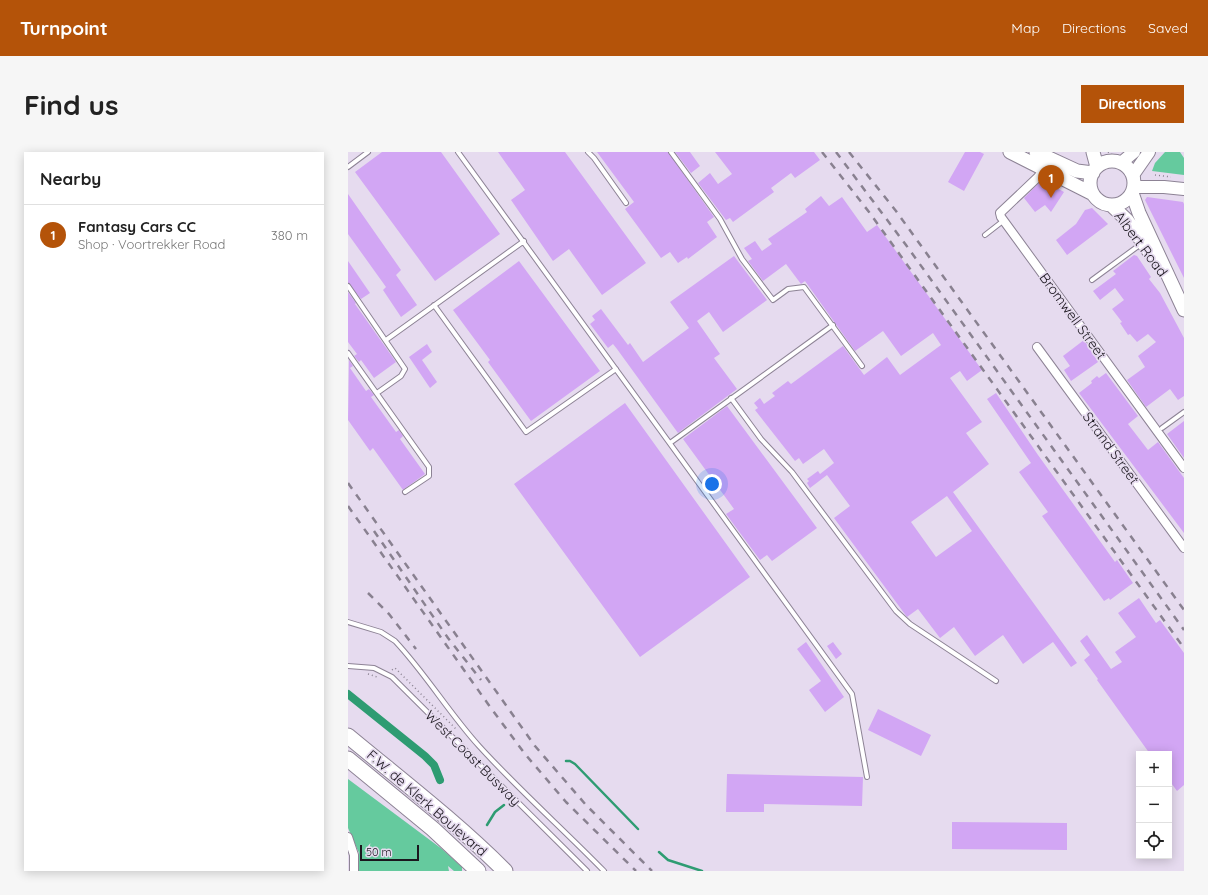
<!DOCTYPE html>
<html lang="en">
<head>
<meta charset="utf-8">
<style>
	:root { --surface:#fff; --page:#f6f6f6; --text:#222; --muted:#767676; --line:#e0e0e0; --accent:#b45309 }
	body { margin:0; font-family:Quicksand,sans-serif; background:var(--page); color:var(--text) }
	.controls { position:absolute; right:12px; bottom:12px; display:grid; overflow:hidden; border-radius:0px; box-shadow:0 2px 10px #0003 }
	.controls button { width:36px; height:36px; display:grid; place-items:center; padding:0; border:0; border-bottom:1px solid var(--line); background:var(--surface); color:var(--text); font:20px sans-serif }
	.scale { position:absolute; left:12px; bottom:10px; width:59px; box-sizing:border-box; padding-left:4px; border:2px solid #1b171e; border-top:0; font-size:11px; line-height:14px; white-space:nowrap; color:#1b171e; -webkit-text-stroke:3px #e6dbef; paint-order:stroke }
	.you { position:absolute; left:364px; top:332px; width:14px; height:14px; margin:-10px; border:3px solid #fff; border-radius:50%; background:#1a73e8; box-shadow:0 0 0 6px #1a73e833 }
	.badge { display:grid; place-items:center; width:26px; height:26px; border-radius:50%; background:var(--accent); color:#fff; font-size:13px; font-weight:700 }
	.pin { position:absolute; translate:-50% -33px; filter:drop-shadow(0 1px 2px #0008) }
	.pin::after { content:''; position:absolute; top:21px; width:14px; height:12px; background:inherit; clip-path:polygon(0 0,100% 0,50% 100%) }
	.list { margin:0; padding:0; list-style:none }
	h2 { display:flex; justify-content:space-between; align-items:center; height:52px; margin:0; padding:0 16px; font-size:17px }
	h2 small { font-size:13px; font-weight:400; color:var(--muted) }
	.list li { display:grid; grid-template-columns:26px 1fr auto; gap:12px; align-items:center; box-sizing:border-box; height:60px; padding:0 16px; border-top:1px solid var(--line) }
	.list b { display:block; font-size:15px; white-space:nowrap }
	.list p { margin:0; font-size:13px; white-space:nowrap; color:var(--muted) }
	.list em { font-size:13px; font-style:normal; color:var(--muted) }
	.icon { flex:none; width:22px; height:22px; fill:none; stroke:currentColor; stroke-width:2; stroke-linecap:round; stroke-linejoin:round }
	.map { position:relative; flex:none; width:836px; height:719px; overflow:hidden; border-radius:0px }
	header { display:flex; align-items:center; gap:24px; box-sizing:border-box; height:56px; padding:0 20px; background:var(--accent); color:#fff }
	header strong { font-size:19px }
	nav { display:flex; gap:22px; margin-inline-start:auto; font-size:14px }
	.intro { display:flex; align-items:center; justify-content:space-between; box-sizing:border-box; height:96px; padding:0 24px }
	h1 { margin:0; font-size:28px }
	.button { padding:10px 18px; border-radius:0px; background:var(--accent); color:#fff; font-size:14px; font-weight:700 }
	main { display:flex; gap:24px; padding:0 24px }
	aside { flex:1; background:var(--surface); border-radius:0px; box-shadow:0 2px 10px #0003 }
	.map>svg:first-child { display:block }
	.green { fill:#65ca9e }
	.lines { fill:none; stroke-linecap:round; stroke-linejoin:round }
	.stream { stroke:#2e9c72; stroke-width:2.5 }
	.canal { stroke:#2e9c72; stroke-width:8 }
	.building { fill:#d2a6f4; fill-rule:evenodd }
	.lane-casing { stroke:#8d8395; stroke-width:6 }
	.street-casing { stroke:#8d8395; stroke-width:10 }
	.secondary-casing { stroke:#8d8395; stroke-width:14 }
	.primary-casing { stroke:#8d8395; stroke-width:15 }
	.highway-casing { stroke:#8d8395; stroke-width:17 }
	.path { stroke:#8a8290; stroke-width:1.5; stroke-dasharray:1 3; stroke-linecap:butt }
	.lane { stroke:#fff; stroke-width:4 }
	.street { stroke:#fff; stroke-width:8 }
	.secondary { stroke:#fff; stroke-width:12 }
	.primary { stroke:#fff; stroke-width:13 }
	.highway { stroke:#fff; stroke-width:15 }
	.rail { stroke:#898190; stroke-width:2.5; stroke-dasharray:7 7; stroke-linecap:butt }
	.labels { text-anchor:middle; stroke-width:3.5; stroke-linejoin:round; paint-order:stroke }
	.street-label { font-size:14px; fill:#1b171e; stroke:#e6dbef }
</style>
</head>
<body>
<header>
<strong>Turnpoint</strong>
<nav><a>Map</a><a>Directions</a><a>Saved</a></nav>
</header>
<div class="intro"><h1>Find us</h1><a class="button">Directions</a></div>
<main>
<aside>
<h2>Nearby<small></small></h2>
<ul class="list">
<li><span class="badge">1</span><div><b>Fantasy Cars CC</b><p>Shop · Voortrekker Road</p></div><em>380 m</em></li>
</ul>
</aside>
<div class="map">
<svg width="836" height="719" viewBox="0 0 836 719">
	<rect width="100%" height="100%" fill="#e6dbef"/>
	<!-- green -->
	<path class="green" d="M 817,0 L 832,0 L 836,6 L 836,23 L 804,19 L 807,11 Z
		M 0,627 L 94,697 L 114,715 L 114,719 L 106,719 L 100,714 L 101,719 L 10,719 L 11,701 L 0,676 Z"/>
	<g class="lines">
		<!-- stream -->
		<path class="stream" d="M 218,609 L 222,609 L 227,612 L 290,677
			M 139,673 L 147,660 L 156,653
			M 311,700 L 320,708 L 354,719"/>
		<!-- canal -->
		<path class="canal" d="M 0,542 L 77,604 L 86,613 L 92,628"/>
	</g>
	<!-- building -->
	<path class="building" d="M 34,0 L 93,0 L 152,82 L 87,129 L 7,20 Z
		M 150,0 L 217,0 L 298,111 L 254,143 L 221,97 L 205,109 L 163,48 L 177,38 Z
		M 249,0 L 320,0 L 366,65 L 359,70 L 369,85 L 340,107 L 339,105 L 330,111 L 322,100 L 313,106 L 277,57 L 286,50 Z
		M 327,0 L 342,0 L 352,14 L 343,21 Z
		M 367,0 L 466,0 L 472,8 L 447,26 L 443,21 L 423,36 L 426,40 L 385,70 L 382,66 L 378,68 L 350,31 L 362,21 L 370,32 L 384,22 Z
		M 617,0 L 632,0 L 636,2 L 616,39 L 600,30 Z
		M 694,28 L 716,40 L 703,60 L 697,53 L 687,60 L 676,46 Z
		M 0,42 L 53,118 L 48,123 L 69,153 L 53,165 L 35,138 L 38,135 L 0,82 Z
		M 473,44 L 481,54 L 494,45 L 519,80 L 529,73 L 634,218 L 619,229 L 612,219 L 602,226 L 634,270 L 618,281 L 641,312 L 605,340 L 729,511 L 723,515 L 705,490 L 675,512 L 655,483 L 627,504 L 606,475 L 592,486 L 570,457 L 559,465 L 486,366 L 502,354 L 479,323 L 462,336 L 459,331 L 461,329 L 459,327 L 470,319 L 472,322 L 486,311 L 476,297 L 455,312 L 451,306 L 447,309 L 407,258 L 410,256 L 406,251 L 412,246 L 416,252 L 427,244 L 424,241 L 440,229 L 443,232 L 495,194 L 516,223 L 539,205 L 552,223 L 593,193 L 585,181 L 553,204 L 535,179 L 507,199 L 457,129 L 453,132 L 438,112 L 415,129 L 400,109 L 404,107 L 396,96 L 407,89 L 414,99 L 424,92 L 420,87 L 459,60 L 457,57 ZM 599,344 L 624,379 L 588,405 L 563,370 Z
		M 799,45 L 835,50 L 836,52 L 836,126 L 797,48 Z
		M 744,56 L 760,72 L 719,103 L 708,88 L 728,72 L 737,58 Z
		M 786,103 L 789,104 L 803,125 L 801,127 L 812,141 L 836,186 L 836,244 L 830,248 L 822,237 L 798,255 L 779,228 L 797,215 L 790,204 L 808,190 L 800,182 L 789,190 L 782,182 L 780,183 L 772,171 L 774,170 L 764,157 L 776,148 L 767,136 L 752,148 L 745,139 L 768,122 L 765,119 Z
		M 386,104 L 419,148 L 375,180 L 361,160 L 349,169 L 372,202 L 366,206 L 389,237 L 330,281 L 269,197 L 265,192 L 260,196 L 242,172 L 247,168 L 244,164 L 253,157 L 280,193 L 282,191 L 295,210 L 341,176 L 322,150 Z
		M 0,109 L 22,141 L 13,147 L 0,131 Z
		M 171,109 L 252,219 L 183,269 L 140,210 L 142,208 L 105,158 Z
		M 0,140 L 8,151 L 7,152 L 48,210 L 26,226 L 13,208 L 11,210 L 6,204 L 9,202 L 0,190 Z
		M 736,188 L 750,210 L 723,229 L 716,218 L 722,214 L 715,204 Z
		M 79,192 L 84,200 L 74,208 L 89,230 L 82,236 L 61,205 Z
		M 1,208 L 5,214 L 2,216 L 18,239 L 21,237 L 26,243 L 23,245 L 48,280 L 51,278 L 55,284 L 52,287 L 77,322 L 55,338 L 25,296 L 22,299 L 0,268 Z
		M 758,221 L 790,264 L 780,272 L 800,298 L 810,290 L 836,326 L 836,381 L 731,241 L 744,231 L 743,229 L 749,224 L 751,226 Z
		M 648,241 L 690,303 L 767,410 L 769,408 L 785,431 L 762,448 L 761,446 L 756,449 L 694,364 L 700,360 L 671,320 L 683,311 L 639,247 Z
		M 277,251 L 402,425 L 292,505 L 166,332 Z
		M 379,254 L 469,376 L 424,409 L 419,403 L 412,408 L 378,362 L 386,357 L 335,287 Z
		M 836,269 L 836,306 L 819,282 Z
		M 791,446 L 808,471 L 812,468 L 836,501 L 836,633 L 829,639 L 821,628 L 821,602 L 802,602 L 749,528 L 750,527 L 736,508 L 742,503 L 732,489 L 739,483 L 763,517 L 774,510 L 767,500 L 788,485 L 770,461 Z
		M 458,490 L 496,545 L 477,560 L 461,538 L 473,529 L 449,497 Z
		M 485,490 L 494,502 L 488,507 L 479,494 Z
		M 530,557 L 583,583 L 573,604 L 520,578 Z
		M 379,622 L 515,625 L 514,654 L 416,652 L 416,660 L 378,660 Z
		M 604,670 L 719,671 L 719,698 L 604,697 Z"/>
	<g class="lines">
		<!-- lane casing -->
		<g class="lane-casing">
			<path id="lane" d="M 110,0 L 504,542 L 519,625
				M 240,0 L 246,6 L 278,51
				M 323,0 L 372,67 L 394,107 L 425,148 L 440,137 L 456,135 L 514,214
				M 0,15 L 20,0
				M 637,83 L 655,69
				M 744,128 L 793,92
				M 0,134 L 57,217 L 53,224 L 29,241
				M 86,153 L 178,280 L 268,217
				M 38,188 L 176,89
				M 0,201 L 81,315 L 81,324 L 57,340
				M 383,246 L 413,287 L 444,320 L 548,459 L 562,472 L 648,529
				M 814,276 L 836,260
				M 322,291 L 485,173
				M 0,470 L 33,480 L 47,489 C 78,522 101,561 131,594 C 171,638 215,677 256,719
				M 0,514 L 26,516 L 44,525 L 239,719"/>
		</g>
		<!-- street casing -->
		<g class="street-casing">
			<path id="street" d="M 696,17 L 690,25 L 652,61 L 653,65 L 836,316
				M 689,195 L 836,396
				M 0,685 L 6,703 L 6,719"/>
		</g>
		<!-- secondary casing -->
		<g class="secondary-casing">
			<path id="secondary" d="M 773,11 L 786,0
				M 785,23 L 801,0
				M 786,35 L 816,35 L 836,37"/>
		</g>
		<!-- primary casing -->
		<g class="primary-casing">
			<path id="primary" d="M 662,0 L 745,42
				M 688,0 L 729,19 L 745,21
				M 745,0 L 749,15
				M742 31a22 22 0 1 1 44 0a22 22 0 1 1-44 0Z
				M 784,41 L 791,61 L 836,158
				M 763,53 L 779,68 L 804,104"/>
		</g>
		<!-- highway casing -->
		<g class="highway-casing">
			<path id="highway" d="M 0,584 C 53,628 108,670 157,719
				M 0,607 L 85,677 L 130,719"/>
		</g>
		<!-- path -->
		<path class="path" d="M 760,0 L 766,4
			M 807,23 L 823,25
			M 44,518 L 47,516 L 108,577
			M 20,522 L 29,525"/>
		<!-- lane -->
		<use href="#lane" class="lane"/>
		<!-- street -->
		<use href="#street" class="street"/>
		<!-- secondary -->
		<use href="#secondary" class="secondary"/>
		<!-- primary -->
		<use href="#primary" class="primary"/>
		<!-- highway -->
		<use href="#highway" class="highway"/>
		<!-- rail -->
		<path class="rail" d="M 474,0 L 521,60 L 836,496
			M 488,0 L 558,93 L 836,478
			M 501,0 L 548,59 L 836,458
			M 0,331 L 187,594 L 238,653 L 304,719
			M 0,354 L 140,552 L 177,602 L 218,650 L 288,719
			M 26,379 L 100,486 L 133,528
			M 20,441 L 41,462 L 68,497"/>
	</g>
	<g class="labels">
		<!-- street labels -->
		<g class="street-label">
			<text transform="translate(793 92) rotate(53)" y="5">Albert Road</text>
			<text transform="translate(725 164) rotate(54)" y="5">Bromwell Street</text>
			<text transform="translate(763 296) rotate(54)" y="5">Strand Street</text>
			<text transform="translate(125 606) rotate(45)" y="5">West Coast Busway</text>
			<text transform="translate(79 651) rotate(41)" y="5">F.W. de Klerk Boulevard</text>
		</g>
	</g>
</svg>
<div class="controls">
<button>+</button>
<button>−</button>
<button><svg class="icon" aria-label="locate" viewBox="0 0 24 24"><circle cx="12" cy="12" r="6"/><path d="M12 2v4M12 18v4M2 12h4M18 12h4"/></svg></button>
</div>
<div class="scale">50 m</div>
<div class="you"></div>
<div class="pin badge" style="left:703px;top:46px">1</div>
</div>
</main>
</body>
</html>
